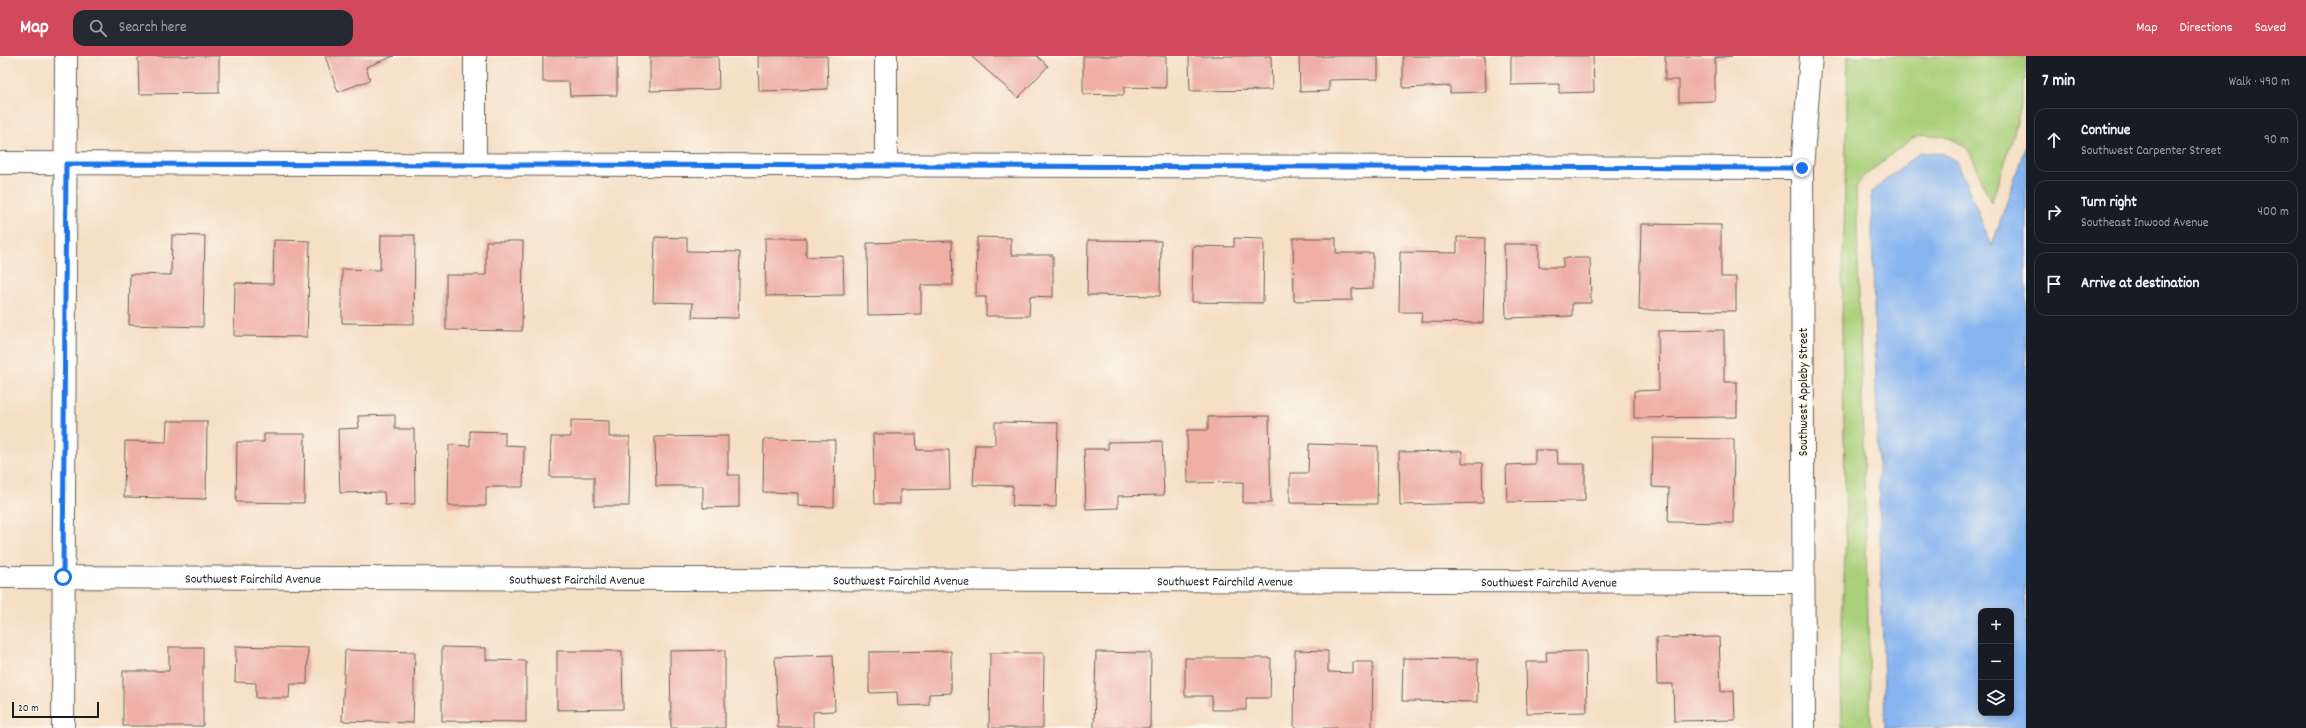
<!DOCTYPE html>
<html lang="en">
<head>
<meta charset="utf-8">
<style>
	:root { --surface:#171b24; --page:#242831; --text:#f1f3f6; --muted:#9ea1a6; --line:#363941; --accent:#d1495b }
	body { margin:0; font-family:Dekko,sans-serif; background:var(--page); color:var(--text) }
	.controls { position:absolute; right:12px; bottom:12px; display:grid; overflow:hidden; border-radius:8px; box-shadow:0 2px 6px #0003 }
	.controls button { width:36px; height:36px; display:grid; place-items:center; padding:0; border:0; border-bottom:1px solid var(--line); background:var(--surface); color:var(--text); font:20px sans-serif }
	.scale { position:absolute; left:12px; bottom:10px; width:87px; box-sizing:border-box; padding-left:4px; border:2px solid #1c1c1c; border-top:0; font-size:11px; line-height:14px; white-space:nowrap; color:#1c1c1c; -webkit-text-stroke:3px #fbf7ec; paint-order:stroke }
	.stop { position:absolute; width:12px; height:12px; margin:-9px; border:3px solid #1a73e8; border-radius:50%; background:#fff }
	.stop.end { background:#1a73e8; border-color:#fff; box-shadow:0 1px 4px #0008 }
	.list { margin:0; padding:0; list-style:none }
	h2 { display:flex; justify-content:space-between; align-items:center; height:52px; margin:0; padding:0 16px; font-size:17px }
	h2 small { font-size:13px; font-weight:400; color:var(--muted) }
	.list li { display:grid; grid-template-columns:26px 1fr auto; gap:12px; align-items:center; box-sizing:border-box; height:64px; margin:0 8px 8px; padding:0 8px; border:1px solid var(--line); border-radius:12px }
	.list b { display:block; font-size:15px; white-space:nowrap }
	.list p { margin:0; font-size:13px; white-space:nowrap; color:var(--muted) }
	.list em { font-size:13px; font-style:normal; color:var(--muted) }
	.icon { flex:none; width:22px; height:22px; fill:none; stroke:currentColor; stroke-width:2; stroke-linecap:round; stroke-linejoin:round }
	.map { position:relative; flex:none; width:2026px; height:672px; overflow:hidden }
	header { display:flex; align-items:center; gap:24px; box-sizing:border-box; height:56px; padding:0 20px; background:var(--accent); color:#fff }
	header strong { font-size:19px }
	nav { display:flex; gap:22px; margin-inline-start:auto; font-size:14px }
	.search { width:280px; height:36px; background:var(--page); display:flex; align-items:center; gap:10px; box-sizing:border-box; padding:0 14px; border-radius:12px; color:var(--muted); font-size:15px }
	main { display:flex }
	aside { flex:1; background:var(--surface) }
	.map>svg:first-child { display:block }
	.green { fill:#abd07b; stroke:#64764c }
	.water { fill:#85b4f0; stroke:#506886; fill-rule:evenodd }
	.building { fill:#efafa5 }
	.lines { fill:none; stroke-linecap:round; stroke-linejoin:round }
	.minor-casing { stroke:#686057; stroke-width:24 }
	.minor { stroke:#fff; stroke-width:22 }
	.route { stroke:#1a73e8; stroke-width:5 }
	.labels { text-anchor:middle; stroke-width:3; stroke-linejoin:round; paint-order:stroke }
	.street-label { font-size:13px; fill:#1c1c1c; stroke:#fbf7ec }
</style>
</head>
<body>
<header>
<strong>Map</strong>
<div class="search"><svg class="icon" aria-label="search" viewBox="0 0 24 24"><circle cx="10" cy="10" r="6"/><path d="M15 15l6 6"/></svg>Search here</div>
<nav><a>Map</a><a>Directions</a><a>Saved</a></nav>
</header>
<main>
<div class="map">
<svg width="2026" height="672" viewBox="0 0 2026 672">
	<rect width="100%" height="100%" fill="#fbf7ec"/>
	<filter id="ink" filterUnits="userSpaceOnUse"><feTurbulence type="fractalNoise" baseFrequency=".025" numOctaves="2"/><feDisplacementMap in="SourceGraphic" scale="8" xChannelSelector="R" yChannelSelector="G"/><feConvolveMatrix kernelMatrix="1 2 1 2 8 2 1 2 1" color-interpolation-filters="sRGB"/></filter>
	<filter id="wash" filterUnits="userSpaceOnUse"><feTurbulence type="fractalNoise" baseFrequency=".012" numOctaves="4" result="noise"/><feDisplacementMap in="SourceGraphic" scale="16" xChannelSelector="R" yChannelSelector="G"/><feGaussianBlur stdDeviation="0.9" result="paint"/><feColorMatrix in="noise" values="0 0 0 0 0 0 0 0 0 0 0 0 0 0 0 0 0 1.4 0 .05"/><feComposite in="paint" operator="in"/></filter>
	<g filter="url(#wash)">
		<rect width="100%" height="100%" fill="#f5dfc5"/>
		<!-- green -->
		<path class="green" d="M 1848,0 L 2026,0 C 2026,50 2007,100 1991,147 C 1986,136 1973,98 1967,93 C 1953,79 1930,76 1912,82 L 1862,122 L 1856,131 L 1871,672 L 1841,672 L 1840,608 L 1846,479 L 1842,264 Z"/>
		<!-- water -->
		<path class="water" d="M 2026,88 L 2026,672 L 1885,672 L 1871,136 L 1920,96 L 1944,98 L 1957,105 L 1992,190 ZM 1981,555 L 2011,555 L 2011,657 L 1981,657 Z"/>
		<g id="blocks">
			<!-- building -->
			<path class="building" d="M 158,0 L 219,0 L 219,37 L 139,38 L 138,2 Z
				M 325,0 L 394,0 L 366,11 L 370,24 L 338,36 Z
				M 543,0 L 617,0 L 617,39 L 570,40 L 569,26 L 543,26 Z
				M 650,0 L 718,0 L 719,33 L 650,35 Z
				M 758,0 L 827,0 L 828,33 L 759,35 Z
				M 971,0 L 1037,0 L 1048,10 L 1018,42 Z
				M 1083,0 L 1166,0 L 1166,32 L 1124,31 L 1124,39 L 1083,38 Z
				M 1189,0 L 1271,0 L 1272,34 L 1190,35 Z
				M 1299,0 L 1378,0 L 1378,23 L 1329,24 L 1329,35 L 1300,36 Z
				M 1403,0 L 1485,0 L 1486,36 L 1450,37 L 1450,30 L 1403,32 Z
				M 1511,0 L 1593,0 L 1594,36 L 1559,37 L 1559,28 L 1511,29 Z
				M 1665,0 L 1732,0 L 1715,2 L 1715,45 L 1679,46 L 1679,24 L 1665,24 Z
				M 1641,168 L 1721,169 L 1721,221 L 1736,221 L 1736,255 L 1639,254 Z
				M 172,179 L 205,180 L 203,271 L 129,269 L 130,218 L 171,219 Z
				M 381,179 L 415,179 L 414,268 L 342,267 L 342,213 L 380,214 Z
				M 655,181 L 687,182 L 687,195 L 740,196 L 738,262 L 692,261 L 693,247 L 653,246 Z
				M 977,181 L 1011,182 L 1011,199 L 1053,199 L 1053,241 L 1030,240 L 1029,260 L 986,260 L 986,241 L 976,241 Z
				M 1457,181 L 1485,182 L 1483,267 L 1421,266 L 1422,256 L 1399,256 L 1400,196 L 1457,197 Z
				M 765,182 L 806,182 L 806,201 L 843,200 L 844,239 L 766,240 Z
				M 1234,182 L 1264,183 L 1263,247 L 1192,246 L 1193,190 L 1234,191 Z
				M 1293,182 L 1336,182 L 1336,197 L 1373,197 L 1373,232 L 1352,233 L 1352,244 L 1294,245 Z
				M 274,184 L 310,185 L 307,281 L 234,280 L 235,227 L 273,228 Z
				M 1088,184 L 1161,185 L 1160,240 L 1087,239 Z
				M 486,185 L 523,185 L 522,275 L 446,274 L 446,219 L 486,219 Z
				M 952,185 L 953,229 L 921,229 L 921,258 L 868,259 L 867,187 Z
				M 1504,188 L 1539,188 L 1539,211 L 1563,211 L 1563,202 L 1590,202 L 1591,247 L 1572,247 L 1572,260 L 1506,262 Z
				M 1724,274 L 1724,326 L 1737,326 L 1737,361 L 1634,362 L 1634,335 L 1659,334 L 1658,275 Z
				M 395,359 L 395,373 L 414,373 L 415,448 L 385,449 L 384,436 L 340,437 L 338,373 L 359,372 L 358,360 Z
				M 1269,360 L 1271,447 L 1243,447 L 1243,426 L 1188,427 L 1187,374 L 1208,374 L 1208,361 Z
				M 571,364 L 609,365 L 609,381 L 630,381 L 629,450 L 594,450 L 594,421 L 550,421 L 551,381 L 571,381 Z
				M 167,365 L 207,365 L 206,443 L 124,441 L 125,385 L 166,386 Z
				M 995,366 L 1058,367 L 1056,451 L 1012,450 L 1013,430 L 973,429 L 975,389 L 995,389 Z
				M 470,375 L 505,376 L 505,389 L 524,390 L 523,431 L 486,431 L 486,450 L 448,450 L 449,389 L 470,390 Z
				M 264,378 L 305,378 L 304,447 L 236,446 L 237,386 L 264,386 Z
				M 873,378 L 916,378 L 917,394 L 949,394 L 950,433 L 900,434 L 900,448 L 875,448 Z
				M 728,380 L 728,419 L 739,419 L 739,451 L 703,452 L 703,430 L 656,430 L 655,381 Z
				M 1653,382 L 1734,383 L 1733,467 L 1668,466 L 1669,432 L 1652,431 Z
				M 764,383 L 835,384 L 834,451 L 798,450 L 798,437 L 763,436 Z
				M 1162,385 L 1164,439 L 1118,440 L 1118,452 L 1086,453 L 1084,393 L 1108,393 L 1108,386 Z
				M 1309,388 L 1378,390 L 1377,448 L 1290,447 L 1290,417 L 1308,417 Z
				M 1535,394 L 1557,394 L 1558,408 L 1585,408 L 1585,445 L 1507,446 L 1506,409 L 1535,408 Z
				M 1462,395 L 1462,407 L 1482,407 L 1483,447 L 1400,449 L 1399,396 Z
				M 1719,581 L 1721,636 L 1734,635 L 1735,664 L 1674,665 L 1673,628 L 1657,628 L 1656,582 Z
				M 236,590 L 308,592 L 307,628 L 290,628 L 289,642 L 256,642 L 256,627 L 235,626 Z
				M 169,591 L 203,591 L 203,670 L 123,670 L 123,615 L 169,615 Z
				M 442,591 L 486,592 L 486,604 L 526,605 L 526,666 L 442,665 Z
				M 345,594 L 415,596 L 413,667 L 342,665 Z
				M 725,594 L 725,672 L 671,672 L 670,595 Z
				M 1295,594 L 1328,595 L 1328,616 L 1353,617 L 1353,606 L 1373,606 L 1372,672 L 1294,672 Z
				M 557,595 L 622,595 L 623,653 L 557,654 Z
				M 951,595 L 951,637 L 929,638 L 929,649 L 898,650 L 897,636 L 869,637 L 869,596 Z
				M 1586,595 L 1587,656 L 1527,657 L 1526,606 L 1547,606 L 1546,596 Z
				M 1096,596 L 1151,597 L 1150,672 L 1094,672 Z
				M 990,597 L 1044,597 L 1043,672 L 989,672 Z
				M 833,599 L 835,655 L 813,656 L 813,672 L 778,672 L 775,601 Z
				M 1185,602 L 1271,602 L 1270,642 L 1246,642 L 1246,654 L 1212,654 L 1212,640 L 1185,640 Z
				M 1403,602 L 1478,603 L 1477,646 L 1402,645 Z"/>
		</g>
	</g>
	<g filter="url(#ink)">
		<use href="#blocks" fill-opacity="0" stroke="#686057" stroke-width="1"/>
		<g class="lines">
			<!-- minor casing -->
			<g class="minor-casing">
				<g id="minor">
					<path d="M 886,0 L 886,110"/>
					<path d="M 0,107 L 1802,112"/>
					<path d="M 475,110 L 475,0"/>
					<path id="s1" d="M 0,521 L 1803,526"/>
					<path d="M 63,672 L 66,0"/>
					<path d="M 1804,672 L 1802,112 L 1811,0"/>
				</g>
			</g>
			<!-- minor -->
			<use href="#minor" class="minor"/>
		</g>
	</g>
	<g class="lines" filter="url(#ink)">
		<!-- route -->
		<path class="route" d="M 63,521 L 66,108 L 1802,112"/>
	</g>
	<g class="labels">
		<!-- street labels -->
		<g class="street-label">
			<text transform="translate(1802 336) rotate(-90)" y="5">Southwest Appleby Street</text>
			<text dy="5" stroke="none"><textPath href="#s1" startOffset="253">Southwest Fairchild Avenue</textPath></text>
			<text dy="5" stroke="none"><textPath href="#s1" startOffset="577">Southwest Fairchild Avenue</textPath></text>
			<text dy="5" stroke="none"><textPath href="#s1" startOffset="901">Southwest Fairchild Avenue</textPath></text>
			<text dy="5" stroke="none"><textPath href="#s1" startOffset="1225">Southwest Fairchild Avenue</textPath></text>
			<text dy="5" stroke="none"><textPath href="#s1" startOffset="1549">Southwest Fairchild Avenue</textPath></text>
		</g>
	</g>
</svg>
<div class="controls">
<button>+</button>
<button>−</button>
<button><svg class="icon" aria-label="layers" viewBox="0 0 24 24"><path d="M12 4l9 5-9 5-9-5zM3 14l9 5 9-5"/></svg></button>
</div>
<div class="scale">20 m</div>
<div class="stop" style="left:63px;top:521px"></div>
<div class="stop end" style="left:1802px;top:112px"></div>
</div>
<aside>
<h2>7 min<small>Walk · 490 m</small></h2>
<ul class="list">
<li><svg class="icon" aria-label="ahead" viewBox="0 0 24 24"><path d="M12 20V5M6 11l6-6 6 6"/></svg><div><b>Continue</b><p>Southwest Carpenter Street</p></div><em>90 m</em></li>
<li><svg class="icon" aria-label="right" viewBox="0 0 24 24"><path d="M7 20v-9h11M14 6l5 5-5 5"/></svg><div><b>Turn right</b><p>Southeast Inwood Avenue</p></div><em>400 m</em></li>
<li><svg class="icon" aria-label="arrive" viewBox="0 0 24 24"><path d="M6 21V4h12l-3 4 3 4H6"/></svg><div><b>Arrive at destination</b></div></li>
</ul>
</aside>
</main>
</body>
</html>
